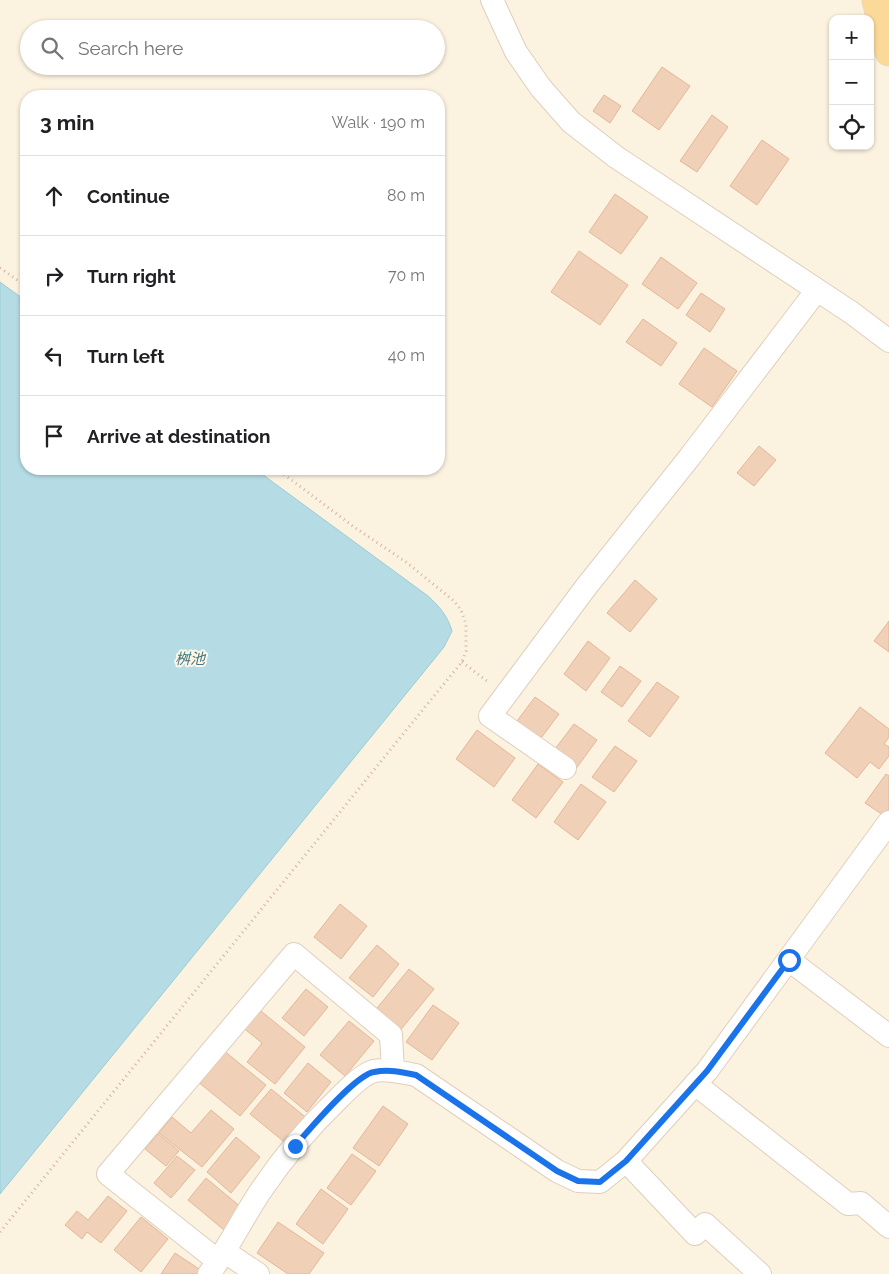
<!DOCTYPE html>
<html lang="en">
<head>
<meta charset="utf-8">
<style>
	:root { --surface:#fff; --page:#f6f6f6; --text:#202124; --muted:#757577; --line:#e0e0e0 }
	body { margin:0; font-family:Raleway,"Noto Sans JP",sans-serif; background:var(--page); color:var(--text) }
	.controls { position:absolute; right:15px; top:15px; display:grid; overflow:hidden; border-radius:10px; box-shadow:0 1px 4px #0004 }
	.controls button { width:45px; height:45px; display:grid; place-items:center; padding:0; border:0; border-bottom:1px solid var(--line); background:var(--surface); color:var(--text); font:25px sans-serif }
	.stop { position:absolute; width:15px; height:15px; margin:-11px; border:4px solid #1a73e8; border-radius:50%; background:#fff }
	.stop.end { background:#1a73e8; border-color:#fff; box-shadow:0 1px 5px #0008 }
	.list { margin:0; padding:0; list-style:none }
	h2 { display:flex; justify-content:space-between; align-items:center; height:65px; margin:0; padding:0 20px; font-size:21px }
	h2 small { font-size:16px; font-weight:400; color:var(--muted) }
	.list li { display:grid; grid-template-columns:32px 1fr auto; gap:15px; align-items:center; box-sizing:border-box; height:80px; padding:0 20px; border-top:1px solid var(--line) }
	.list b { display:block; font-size:19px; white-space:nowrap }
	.list em { font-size:16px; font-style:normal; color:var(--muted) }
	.icon { flex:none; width:28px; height:28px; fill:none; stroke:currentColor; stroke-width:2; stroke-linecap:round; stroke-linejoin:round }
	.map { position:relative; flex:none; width:889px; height:1274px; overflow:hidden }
	.search { position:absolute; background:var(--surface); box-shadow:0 1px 4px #0004; left:20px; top:20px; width:425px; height:55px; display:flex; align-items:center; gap:12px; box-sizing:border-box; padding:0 18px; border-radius:28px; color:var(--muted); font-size:19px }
	.panel { position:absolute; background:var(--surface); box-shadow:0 1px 4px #0004; left:20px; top:90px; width:425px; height:385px; border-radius:20px }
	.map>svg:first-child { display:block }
	.water { fill:#b5dce5; stroke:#9bccd6 }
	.building { fill:#f1d0b8; stroke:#e3b798 }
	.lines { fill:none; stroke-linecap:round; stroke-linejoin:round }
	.street-casing { stroke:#e0cebc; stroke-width:24 }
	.primary-casing { stroke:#dad4cf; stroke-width:29 }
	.path { stroke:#d5b39b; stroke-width:3; stroke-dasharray:1 4; stroke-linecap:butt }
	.street { stroke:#fff; stroke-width:22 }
	.primary { stroke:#fbd998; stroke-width:28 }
	.route { stroke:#1a73e8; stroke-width:6 }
	.labels { text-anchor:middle; stroke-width:4; stroke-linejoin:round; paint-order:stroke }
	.water-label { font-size:15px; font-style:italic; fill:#417985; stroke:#fff6e6 }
</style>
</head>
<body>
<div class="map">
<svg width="889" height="1274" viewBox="0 0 889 1274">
	<rect width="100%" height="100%" fill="#fcf2e0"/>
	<!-- water -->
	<path class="water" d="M 0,282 L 26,301 L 26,469 L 255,469 L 428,596 C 440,607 447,615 452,631 L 444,647 L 0,1194 Z"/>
	<!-- building -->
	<path class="building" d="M 662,67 L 690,86 L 659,130 L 632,111 Z
		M 604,95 L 621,106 L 610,123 L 593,111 Z
		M 712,115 L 728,127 L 697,172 L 680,161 Z
		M 762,140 L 789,159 L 757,205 L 730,186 Z
		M 615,194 L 648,217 L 621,254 L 589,232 Z
		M 579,251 L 628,285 L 600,325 L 551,292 Z
		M 661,257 L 697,283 L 678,309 L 642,284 Z
		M 701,293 L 725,309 L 710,332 L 686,315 Z
		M 643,319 L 677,343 L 661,366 L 626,342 Z
		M 704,348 L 737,371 L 712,407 L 679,384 Z
		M 759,446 L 776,460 L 754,486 L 737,473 Z
		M 635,580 L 657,599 L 630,632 L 607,613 Z
		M 889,621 L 889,652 L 874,641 Z
		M 588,641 L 610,658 L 586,691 L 564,674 Z
		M 620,666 L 641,681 L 622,707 L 601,692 Z
		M 657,682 L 679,697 L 650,737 L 628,721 Z
		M 535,697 L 559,714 L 538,742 L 514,725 Z
		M 860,707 L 889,729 L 889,737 L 884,744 L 889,747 L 889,756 L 879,769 L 870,762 L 857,778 L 825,753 Z
		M 574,724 L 597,740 L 575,770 L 552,753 Z
		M 477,730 L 515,758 L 494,787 L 456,759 Z
		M 615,746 L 637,761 L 614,792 L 592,777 Z
		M 538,764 L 563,782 L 536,818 L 512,800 Z
		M 886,774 L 889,776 L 889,813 L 886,817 L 865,803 Z
		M 581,784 L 606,802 L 578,840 L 554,822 Z
		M 340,904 L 367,926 L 341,959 L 314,937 Z
		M 377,945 L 399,964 L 373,997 L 349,978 Z
		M 409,969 L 434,989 L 398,1033 L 373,1013 Z
		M 306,989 L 328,1007 L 304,1036 L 282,1018 Z
		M 433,1005 L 459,1023 L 432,1060 L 406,1042 Z
		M 256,1007 L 305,1047 L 275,1084 L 247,1062 L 262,1043 L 241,1026 Z
		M 349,1021 L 374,1041 L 345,1076 L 320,1055 Z
		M 223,1050 L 266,1085 L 240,1116 L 197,1081 Z
		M 308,1063 L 331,1082 L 307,1112 L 284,1093 Z
		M 271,1089 L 309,1120 L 288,1145 L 250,1114 Z
		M 383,1106 L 408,1124 L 379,1166 L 353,1148 Z
		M 211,1110 L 234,1129 L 202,1167 L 159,1133 L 172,1117 L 191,1133 Z
		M 158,1134 L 179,1151 L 166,1166 L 145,1149 Z
		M 236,1137 L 260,1157 L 231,1193 L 207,1172 Z
		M 352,1154 L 376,1171 L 351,1205 L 327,1188 Z
		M 177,1156 L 195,1170 L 171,1198 L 154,1183 Z
		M 206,1178 L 242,1208 L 224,1230 L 188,1200 Z
		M 321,1189 L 348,1209 L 323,1244 L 296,1224 Z
		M 108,1196 L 127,1211 L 101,1243 L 87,1232 L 82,1239 L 65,1225 L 77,1211 L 88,1220 Z
		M 141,1217 L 168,1239 L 141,1272 L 114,1250 Z
		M 278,1222 L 324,1253 L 309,1274 L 288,1274 L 257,1253 Z
		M 175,1253 L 202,1271 L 200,1274 L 161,1274 Z"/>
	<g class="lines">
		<!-- street casing -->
		<g class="street-casing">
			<path id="street" d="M 492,0 L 516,52 L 541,88 L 571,122 L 616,157 L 852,313 L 889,341
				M 565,768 L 490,716 L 586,587 L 689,458 L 817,290
				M 789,960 L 889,1036
				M 695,1084 L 848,1204 L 861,1203 L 889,1227
				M 626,1161 L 695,1234 L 705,1224 L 760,1274
				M 225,1252 L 258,1274
				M 218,1261 L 108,1174 L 294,954 L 391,1035 L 393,1071
				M 209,1274 C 229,1247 243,1217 262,1189 C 283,1158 308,1128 336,1101 C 345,1092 359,1077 371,1072 C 383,1067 404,1073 416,1075 L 557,1171 L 578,1181 L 600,1182 L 626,1161 L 707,1071 L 889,822"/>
		</g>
		<!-- primary casing -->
		<g class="primary-casing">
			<path id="primary" d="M 876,0 L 889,52"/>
		</g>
		<!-- path -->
		<path class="path" d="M 0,268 L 26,286
			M 462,662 L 487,681
			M 0,1232 L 425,707 L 462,662 L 466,651 L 466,624 L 461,610 L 454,601 L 406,562 L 354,527 L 277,469"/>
		<!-- street -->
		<use href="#street" class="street"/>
		<!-- primary -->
		<use href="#primary" class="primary"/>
	</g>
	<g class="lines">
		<!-- route -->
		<path class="route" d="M 295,1146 C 309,1130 355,1075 374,1072 C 389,1069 402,1072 416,1075 L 557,1171 L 578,1181 L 600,1182 L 626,1161 L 707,1071 L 789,960"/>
	</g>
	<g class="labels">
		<!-- water labels -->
		<g class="water-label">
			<text x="190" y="664">桝池</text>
		</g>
	</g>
</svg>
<div class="controls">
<button>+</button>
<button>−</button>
<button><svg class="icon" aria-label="locate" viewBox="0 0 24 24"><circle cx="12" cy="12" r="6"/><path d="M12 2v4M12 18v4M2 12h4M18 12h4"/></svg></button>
</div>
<div class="stop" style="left:789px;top:960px"></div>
<div class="stop end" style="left:295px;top:1146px"></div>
<div class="search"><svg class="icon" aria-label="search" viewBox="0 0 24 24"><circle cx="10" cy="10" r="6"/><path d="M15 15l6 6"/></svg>Search here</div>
<section class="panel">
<h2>3 min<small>Walk · 190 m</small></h2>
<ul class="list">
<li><svg class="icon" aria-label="ahead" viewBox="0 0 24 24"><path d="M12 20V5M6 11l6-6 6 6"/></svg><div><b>Continue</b></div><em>80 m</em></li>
<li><svg class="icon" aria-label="right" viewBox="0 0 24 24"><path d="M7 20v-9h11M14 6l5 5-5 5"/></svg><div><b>Turn right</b></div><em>70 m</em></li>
<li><svg class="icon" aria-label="left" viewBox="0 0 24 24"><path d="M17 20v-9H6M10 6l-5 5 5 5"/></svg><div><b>Turn left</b></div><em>40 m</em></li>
<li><svg class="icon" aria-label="arrive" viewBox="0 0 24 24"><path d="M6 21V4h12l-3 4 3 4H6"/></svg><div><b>Arrive at destination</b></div></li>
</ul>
</section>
</div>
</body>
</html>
